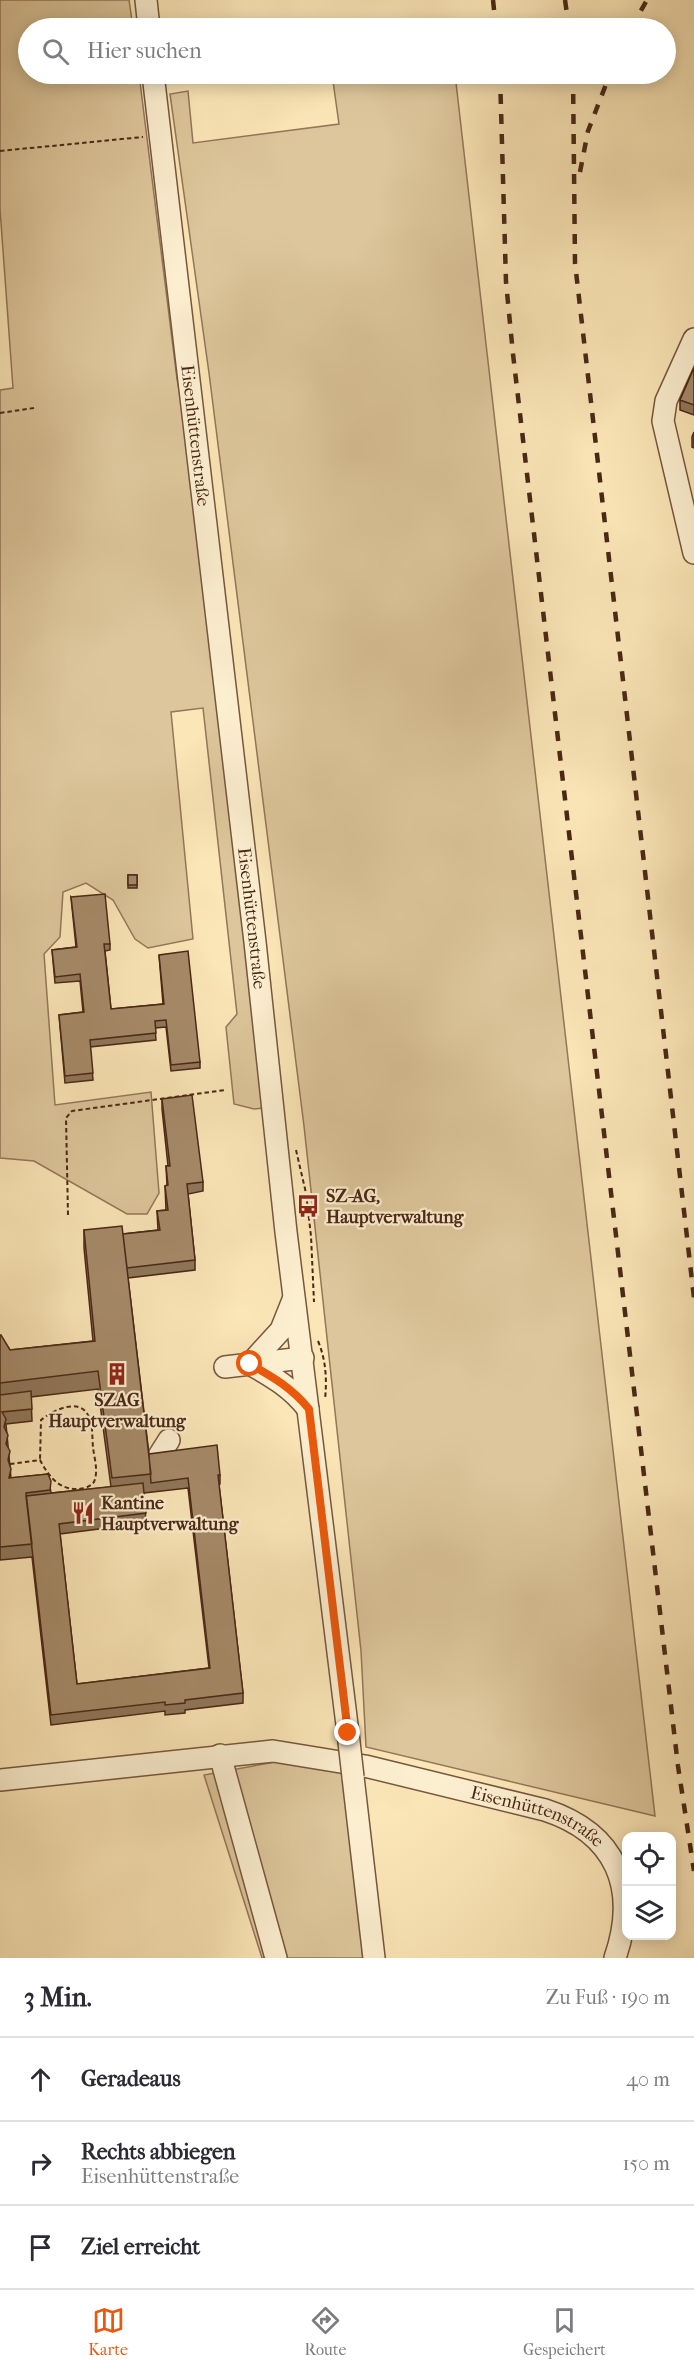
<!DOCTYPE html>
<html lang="de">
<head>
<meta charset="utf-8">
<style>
	:root { --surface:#fff; --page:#f2f2f3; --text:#2b2b33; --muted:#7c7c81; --line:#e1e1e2; --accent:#ea580c }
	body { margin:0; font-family:"IM FELL French Canon",serif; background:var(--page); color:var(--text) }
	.controls { position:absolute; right:18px; bottom:18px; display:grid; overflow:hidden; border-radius:12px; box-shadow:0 3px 15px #0003 }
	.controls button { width:54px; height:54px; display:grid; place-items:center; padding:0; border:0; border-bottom:2px solid var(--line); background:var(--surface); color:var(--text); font:30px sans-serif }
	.stop { position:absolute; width:18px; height:18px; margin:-14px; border:4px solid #ea580c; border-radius:50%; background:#fff }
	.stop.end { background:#ea580c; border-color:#fff; box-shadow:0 2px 6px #0008 }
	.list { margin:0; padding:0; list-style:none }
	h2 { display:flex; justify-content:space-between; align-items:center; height:78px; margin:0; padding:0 24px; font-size:26px }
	h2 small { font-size:20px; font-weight:400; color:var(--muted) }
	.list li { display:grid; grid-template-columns:39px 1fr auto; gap:18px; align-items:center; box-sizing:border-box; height:84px; padding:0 24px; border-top:2px solid var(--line) }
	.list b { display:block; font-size:22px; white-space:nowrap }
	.list p { margin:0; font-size:20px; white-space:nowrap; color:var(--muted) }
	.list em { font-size:20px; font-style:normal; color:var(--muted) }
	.icon { flex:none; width:33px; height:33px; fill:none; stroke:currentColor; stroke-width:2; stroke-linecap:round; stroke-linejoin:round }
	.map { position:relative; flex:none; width:694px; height:1958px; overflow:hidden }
	.search { position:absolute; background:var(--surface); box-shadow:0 3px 15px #0003; left:18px; right:18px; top:18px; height:66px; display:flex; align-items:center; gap:15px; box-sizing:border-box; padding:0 21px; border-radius:33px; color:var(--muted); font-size:22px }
	.sheet { height:330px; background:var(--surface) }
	nav { display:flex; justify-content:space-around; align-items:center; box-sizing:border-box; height:84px; border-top:2px solid var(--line); background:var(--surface); font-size:16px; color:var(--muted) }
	nav a { display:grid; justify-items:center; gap:3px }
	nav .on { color:var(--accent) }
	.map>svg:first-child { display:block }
	.green { fill:#ddc69b; stroke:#947658; stroke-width:1.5 }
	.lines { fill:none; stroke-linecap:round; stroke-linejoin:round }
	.minor-casing { stroke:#76573e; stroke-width:24 }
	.path { stroke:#4a2715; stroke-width:2; stroke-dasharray:4.5 3; stroke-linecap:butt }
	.minor { stroke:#fcefd0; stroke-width:21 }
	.rail { stroke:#4a2715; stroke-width:4.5; stroke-dasharray:10 10; stroke-linecap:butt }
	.minor-bridge-casing { stroke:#76573e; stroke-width:24; stroke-linecap:butt }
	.minor-bridge { stroke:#fcefd0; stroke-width:21 }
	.wall { fill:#8f775a; stroke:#4a2715; stroke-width:1.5; fill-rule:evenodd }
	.building { fill:#a68a69; stroke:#4a2715; stroke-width:1.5 }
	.route { stroke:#ea580c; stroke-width:8 }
	.labels { text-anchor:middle; stroke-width:4.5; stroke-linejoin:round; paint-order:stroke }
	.street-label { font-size:18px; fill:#4a2715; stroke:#fcefd0 }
	.poi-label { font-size:18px; font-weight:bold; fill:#4a2715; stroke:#fcefd0; text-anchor:start }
</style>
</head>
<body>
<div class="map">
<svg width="694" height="1958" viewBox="0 0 694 1958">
	<rect width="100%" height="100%" fill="#fbe6b7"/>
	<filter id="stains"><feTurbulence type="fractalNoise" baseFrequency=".00333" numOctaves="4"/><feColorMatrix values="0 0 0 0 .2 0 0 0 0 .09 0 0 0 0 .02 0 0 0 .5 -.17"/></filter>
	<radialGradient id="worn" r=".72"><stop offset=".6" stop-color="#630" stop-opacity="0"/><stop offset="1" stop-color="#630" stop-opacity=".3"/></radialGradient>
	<!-- green -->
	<path class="green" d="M 0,0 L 129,0 L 133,28 L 28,28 L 28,74 L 139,74 L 177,379 L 190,450 L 263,1108 L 254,1109 L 234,1104 L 226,1027 L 237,1014 L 203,708 L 171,712 L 193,939 L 148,948 L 135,939 L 113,900 L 86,883 L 63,892 L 60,937 L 44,954 L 55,1105 L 151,1092 L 159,1193 L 147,1214 L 127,1214 L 34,1161 L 0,1158 L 0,390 L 13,388 L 0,209 Z
		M 332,74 L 455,74 L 655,1816 L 366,1747 L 361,1651 L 304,1126 L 209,373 L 170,94 L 188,91 L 193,143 L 339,124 Z
		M 275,1762 L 343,1769 L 363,1958 L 262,1958 L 204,1775 Z"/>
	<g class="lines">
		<!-- minor casing -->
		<g class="minor-casing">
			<g id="minor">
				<path d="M 146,0 L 149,28"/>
				<path id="s1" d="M 153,74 L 255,942 L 286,1232 L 348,1733"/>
				<path d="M 694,339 L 666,401 L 663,421 L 694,553"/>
				<path d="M 293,1300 L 281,1330 L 250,1364 C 273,1377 292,1388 308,1409"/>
				<path d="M 225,1367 L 303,1358"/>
				<path d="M 155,1462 L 169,1440"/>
				<path d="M 220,1755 L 276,1958"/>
				<path d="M 353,1777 L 374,1958"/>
				<path id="s2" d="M 0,1780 L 273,1751 L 365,1766 L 545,1810 C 616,1833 639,1888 615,1958"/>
			</g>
		</g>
		<!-- path -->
		<path class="path" d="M 0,151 L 143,137
			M 0,413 L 34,408
			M 296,1150 L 306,1193 L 311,1236 L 314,1302
			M 68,1215 L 66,1118 L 72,1111 L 225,1090
			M 318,1341 C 326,1360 327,1379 325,1400
			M 10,1464 L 40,1460 C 50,1479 62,1493 85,1488 C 90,1486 94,1484 95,1479 C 98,1469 94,1457 93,1447 C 92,1438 93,1428 90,1420 C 83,1395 53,1410 41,1420 L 40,1460"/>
		<!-- minor -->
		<use href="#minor" class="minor"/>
		<!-- rail -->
		<path class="rail" d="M 493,0 L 496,28
			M 565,0 L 569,28
			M 631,28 L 647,0
			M 500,74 L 506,282 L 513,354 L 678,1766 L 694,1871
			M 573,74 L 575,263 L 694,1298
			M 580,172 L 588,131 L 610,74"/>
		<!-- minor-bridge casing -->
		<g class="minor-bridge-casing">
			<path id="minor-bridge" d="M 348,1733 L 353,1777"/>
		</g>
		<!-- minor-bridge -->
		<use href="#minor-bridge" class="minor-bridge"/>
	</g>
	<!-- wall -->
	<path class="wall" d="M 694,368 L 694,415 L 680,410 L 680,400 Z
		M 694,432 L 694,448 L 692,447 L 692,437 Z
		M 128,875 L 137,875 L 137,888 L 128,888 Z
		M 71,897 L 110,944 L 110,950 L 105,951 L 111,1009 L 163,1004 L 159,955 L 200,1062 L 200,1068 L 171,1071 L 166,1027 L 155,1028 L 156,1040 L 90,1047 L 93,1080 L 65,1083 L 59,1015 L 83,1012 L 80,981 L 55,983 L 52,950 L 76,947 Z
		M 162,1099 L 203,1182 L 203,1191 L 188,1194 L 195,1260 L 195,1270 L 128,1278 L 149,1454 L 220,1475 L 220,1484 L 219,1485 L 243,1693 L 243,1703 L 185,1710 L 185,1713 L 165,1715 L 165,1711 L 51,1725 L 32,1557 L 0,1560 L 0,1335 L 10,1350 L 93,1341 L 84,1248 L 84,1230 L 123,1234 L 158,1230 L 157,1211 L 166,1210 L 165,1186 L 167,1185 L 166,1166 L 168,1166 L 162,1109 ZM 98,1389 L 111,1487 L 51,1493 L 48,1474 L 11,1478 L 6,1424 L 32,1421 L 31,1397 ZM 188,1488 L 209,1668 L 77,1684 L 60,1534 L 146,1523 L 144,1493 Z"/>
	<!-- building -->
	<path class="building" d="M 694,368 L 694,405 L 680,400 Z
		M 128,875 L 137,875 L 137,885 L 128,885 Z
		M 105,894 L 110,944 L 104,944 L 111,1009 L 164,1004 L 159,955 L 188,951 L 200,1062 L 171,1065 L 166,1020 L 155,1021 L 156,1033 L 90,1040 L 93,1073 L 65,1076 L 59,1015 L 84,1012 L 80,974 L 55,977 L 52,950 L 77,947 L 71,897 Z
		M 192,1095 L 203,1182 L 187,1184 L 195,1260 L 127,1268 L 123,1234 L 160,1230 L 157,1211 L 168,1210 L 165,1186 L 168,1185 L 166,1166 L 170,1166 L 162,1099 Z
		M 122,1226 L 151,1474 L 112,1478 L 98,1371 L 0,1383 L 0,1335 L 1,1335 L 10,1350 L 95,1341 L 84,1230 Z
		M 31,1391 L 32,1409 L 2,1412 L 6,1419 L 4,1427 L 8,1435 L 6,1444 L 10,1451 L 8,1460 L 11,1469 L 9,1478 L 48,1474 L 51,1481 L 50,1490 L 26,1493 L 32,1544 L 0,1547 L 0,1395 Z
		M 217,1445 L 220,1475 L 218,1475 L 243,1693 L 185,1700 L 185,1703 L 165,1705 L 165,1702 L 51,1715 L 26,1496 L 143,1483 L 146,1513 L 59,1524 L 77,1684 L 210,1668 L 188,1478 L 151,1483 L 149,1454 Z"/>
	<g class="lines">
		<!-- route -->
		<path class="route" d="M 250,1364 C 273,1377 292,1388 309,1409 L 348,1733"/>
	</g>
	<!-- icons -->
	<defs>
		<g id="bus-bare" transform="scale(1.8)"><path d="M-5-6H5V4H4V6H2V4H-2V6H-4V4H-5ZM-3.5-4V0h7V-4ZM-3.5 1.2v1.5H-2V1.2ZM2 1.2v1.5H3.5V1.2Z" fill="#8f2418" stroke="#fcefd0" stroke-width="2.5" paint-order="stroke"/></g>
		<g id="building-bare" transform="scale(1.8)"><path d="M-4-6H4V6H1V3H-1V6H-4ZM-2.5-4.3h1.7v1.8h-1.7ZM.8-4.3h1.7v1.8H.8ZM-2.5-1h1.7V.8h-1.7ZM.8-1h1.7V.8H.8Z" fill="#8f2418" stroke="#fcefd0" stroke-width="2.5" paint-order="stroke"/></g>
		<g id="restaurant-bare" transform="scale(1.8)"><path d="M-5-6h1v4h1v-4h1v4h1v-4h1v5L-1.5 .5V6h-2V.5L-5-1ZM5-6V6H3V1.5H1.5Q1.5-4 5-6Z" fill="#8f2418" stroke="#fcefd0" stroke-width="2.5" paint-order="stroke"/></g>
	</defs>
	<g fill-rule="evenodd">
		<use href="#bus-bare" x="308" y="1206"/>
		<use href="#building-bare" x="117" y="1374"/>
		<use href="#restaurant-bare" x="83" y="1513"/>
	</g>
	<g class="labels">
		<!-- street labels -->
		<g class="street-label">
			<text dy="6" stroke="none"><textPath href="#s1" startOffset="364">Eisenhüttenstraße</textPath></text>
			<text dy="6" stroke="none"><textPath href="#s1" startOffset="850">Eisenhüttenstraße</textPath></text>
			<text dy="6" stroke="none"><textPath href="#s2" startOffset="548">Eisenhüttenstraße</textPath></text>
		</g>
		<!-- poi labels -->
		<g class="poi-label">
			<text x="326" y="1202">SZ-AG,<tspan x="326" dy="21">Hauptverwaltung</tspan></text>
			<text x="117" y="1406" text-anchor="middle">SZAG<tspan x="117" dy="21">Hauptverwaltung</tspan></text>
			<text x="101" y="1509">Kantine<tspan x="101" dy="21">Hauptverwaltung</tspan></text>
		</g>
	</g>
	<rect width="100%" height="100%" filter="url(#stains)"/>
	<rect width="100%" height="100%" fill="url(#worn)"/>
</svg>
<div class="controls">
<button><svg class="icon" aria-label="locate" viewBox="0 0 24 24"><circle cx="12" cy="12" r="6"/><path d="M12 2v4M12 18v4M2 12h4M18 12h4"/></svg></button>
<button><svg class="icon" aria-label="layers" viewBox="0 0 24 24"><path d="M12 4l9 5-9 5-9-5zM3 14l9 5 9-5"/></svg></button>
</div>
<div class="stop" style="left:250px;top:1364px"></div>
<div class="stop end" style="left:348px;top:1733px"></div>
<div class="search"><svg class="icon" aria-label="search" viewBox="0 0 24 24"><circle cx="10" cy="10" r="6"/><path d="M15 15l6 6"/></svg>Hier suchen</div>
</div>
<section class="sheet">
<h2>3 Min.<small>Zu Fuß · 190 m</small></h2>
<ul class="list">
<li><svg class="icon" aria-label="ahead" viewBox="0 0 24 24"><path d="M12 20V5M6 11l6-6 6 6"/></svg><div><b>Geradeaus</b></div><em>40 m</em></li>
<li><svg class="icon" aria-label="right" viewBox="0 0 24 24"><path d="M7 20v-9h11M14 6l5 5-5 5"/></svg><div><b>Rechts abbiegen</b><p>Eisenhüttenstraße</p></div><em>150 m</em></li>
<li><svg class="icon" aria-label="arrive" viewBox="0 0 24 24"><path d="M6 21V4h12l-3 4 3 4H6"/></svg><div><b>Ziel erreicht</b></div></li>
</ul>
</section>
<nav>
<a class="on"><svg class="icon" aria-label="map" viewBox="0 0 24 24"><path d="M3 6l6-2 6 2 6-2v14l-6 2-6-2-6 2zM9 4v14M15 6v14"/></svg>Karte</a>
<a><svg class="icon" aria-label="directions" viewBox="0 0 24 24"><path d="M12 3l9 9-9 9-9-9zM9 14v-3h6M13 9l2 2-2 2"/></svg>Route</a>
<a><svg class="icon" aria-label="saved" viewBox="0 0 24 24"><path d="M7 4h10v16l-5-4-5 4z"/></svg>Gespeichert</a>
</nav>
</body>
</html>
